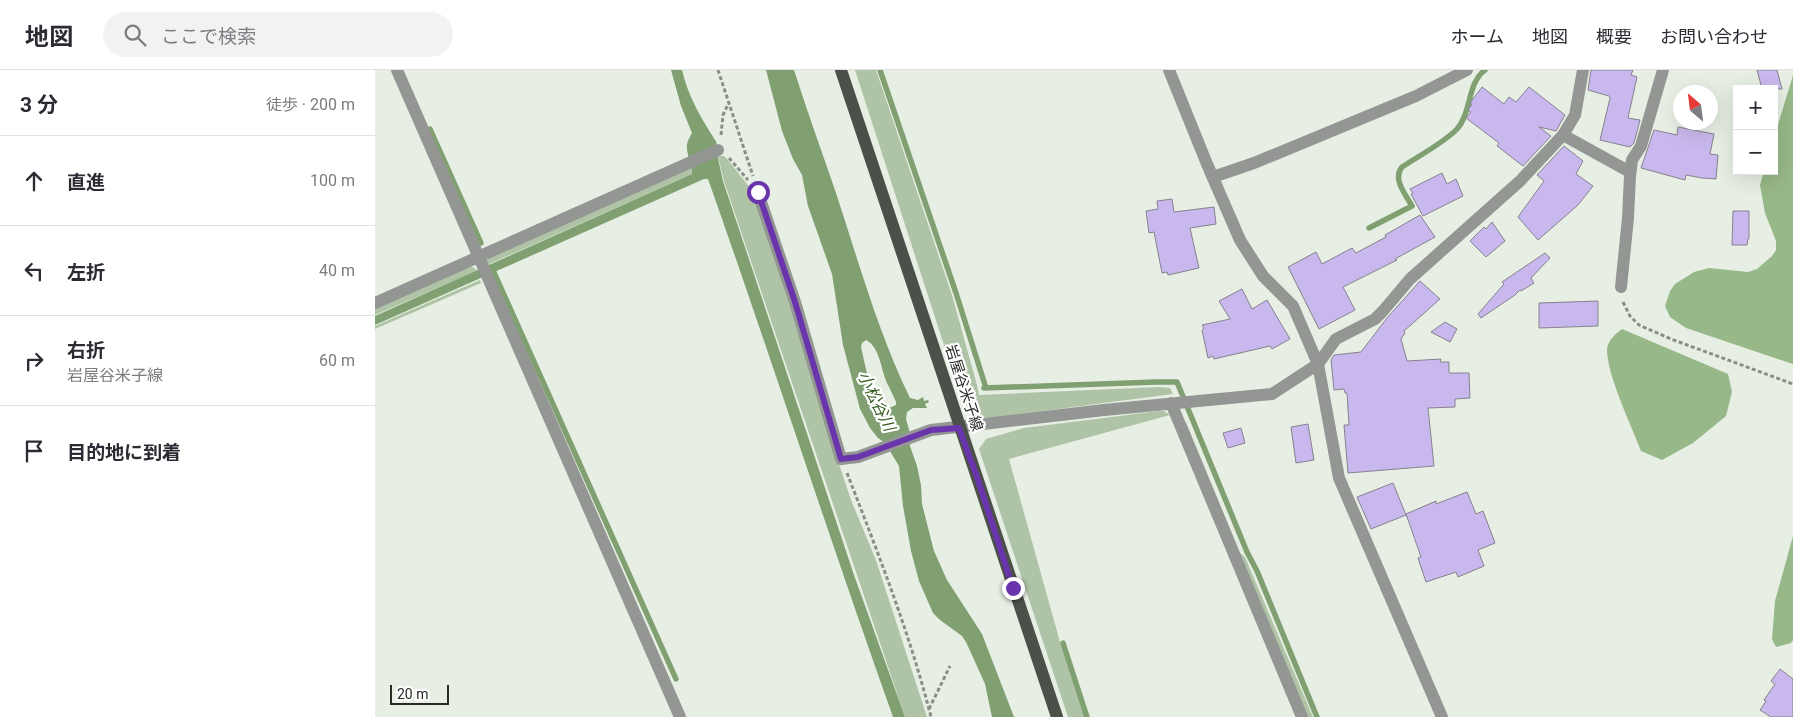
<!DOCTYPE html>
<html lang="ja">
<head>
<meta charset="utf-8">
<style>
	:root { --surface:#fff; --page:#f2f2f3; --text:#2b2b33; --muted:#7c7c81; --line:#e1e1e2 }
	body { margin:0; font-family:Roboto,"Noto Sans JP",sans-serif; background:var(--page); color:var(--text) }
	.controls { position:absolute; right:15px; top:15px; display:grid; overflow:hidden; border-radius:0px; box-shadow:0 5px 20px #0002 }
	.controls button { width:45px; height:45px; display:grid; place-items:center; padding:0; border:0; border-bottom:1px solid var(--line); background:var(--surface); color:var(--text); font:25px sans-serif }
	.compass { position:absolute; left:1298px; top:15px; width:45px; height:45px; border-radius:50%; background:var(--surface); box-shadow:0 5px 20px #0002; rotate:332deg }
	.scale { position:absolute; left:15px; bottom:12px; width:59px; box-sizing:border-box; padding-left:5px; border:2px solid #282a26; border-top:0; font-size:14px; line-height:18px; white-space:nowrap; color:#282a26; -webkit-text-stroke:4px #fff; paint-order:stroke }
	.stop { position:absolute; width:15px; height:15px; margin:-11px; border:4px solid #6a35ac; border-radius:50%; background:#fff }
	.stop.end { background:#6a35ac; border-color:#fff; box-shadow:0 1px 5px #0008 }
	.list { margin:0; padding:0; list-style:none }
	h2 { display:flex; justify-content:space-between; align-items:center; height:65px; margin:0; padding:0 20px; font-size:21px }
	h2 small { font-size:16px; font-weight:400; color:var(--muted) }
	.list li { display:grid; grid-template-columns:32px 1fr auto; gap:15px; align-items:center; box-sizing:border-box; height:90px; padding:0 20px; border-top:1px solid var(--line) }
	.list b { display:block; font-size:19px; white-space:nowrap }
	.list p { margin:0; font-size:16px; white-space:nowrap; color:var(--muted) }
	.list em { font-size:16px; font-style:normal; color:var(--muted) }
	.icon { flex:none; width:28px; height:28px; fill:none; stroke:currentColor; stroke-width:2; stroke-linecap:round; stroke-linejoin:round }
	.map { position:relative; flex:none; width:1418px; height:647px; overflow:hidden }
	header { display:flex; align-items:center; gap:30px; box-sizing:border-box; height:70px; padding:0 25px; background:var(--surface); border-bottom:1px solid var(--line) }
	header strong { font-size:24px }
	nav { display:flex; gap:28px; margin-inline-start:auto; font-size:18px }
	.search { width:350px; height:45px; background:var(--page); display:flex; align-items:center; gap:12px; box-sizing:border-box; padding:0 18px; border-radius:28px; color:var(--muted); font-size:19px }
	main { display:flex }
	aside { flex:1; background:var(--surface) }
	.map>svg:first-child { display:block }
	.green { fill:#afc4a6 }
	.forest { fill:#97b888 }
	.water { fill:#80a072; fill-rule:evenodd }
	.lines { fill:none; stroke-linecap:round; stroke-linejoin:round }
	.stream { stroke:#80a072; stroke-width:5.5 }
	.building { fill:#c9b8ed; stroke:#85828d }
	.path { stroke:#898e86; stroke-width:3; stroke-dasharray:4 2.5; stroke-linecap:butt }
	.minor { stroke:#939692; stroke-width:12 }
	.major { stroke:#4b5149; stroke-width:12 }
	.route { stroke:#6a35ac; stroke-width:6 }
	.labels { text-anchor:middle; stroke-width:4.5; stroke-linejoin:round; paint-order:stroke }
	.street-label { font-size:15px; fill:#282a26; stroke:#fff }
	.water-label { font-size:16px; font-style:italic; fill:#345e1d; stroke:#fff }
</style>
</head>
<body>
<header>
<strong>地図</strong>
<div class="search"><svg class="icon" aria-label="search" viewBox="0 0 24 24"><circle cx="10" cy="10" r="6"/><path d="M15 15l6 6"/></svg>ここで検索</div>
<nav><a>ホーム</a><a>地図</a><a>概要</a><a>お問い合わせ</a></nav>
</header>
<main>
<aside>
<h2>3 分<small>徒歩 · 200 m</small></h2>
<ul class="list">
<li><svg class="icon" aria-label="ahead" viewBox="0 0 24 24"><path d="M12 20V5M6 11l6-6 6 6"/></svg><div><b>直進</b></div><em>100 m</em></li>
<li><svg class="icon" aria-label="left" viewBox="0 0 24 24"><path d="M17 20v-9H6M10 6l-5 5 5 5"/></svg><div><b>左折</b></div><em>40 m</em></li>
<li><svg class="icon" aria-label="right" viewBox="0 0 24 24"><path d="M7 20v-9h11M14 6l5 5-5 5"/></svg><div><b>右折</b><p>岩屋谷米子線</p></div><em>60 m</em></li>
<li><svg class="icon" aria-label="arrive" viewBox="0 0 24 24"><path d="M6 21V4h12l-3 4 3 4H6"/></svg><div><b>目的地に到着</b></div></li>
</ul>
</aside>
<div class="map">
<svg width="1418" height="647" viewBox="0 0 1418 647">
	<rect width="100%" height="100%" fill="#e7efe4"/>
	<!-- green -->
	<path class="green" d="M 480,0 L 501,0 L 577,225 L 602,315 L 604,325 L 784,317 L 795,318 L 798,324 L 614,348 C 601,347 596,345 588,334 Z
		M 343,86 L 349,86 L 353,90 L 376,119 L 419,240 L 460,382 L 476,430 L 501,490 L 552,647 L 530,647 L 386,221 L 349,111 Z
		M 317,98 L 317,104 L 112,195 L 111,191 L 115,186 Z
		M 93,196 L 100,198 L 101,201 L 0,245 L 0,236 Z
		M 105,210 L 106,213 L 0,259 L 0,256 Z
		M 784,341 L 789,341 L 795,345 L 634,389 L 685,572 L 710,647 L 693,647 L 604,379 L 611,369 L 649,358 Z
		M 811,352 L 865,483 L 870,487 L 938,647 L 931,647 L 810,356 Z"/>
	<!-- forest -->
	<path class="forest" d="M 1418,5 L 1418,294 L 1311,258 L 1295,247 L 1290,236 L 1295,221 L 1300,214 L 1319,202 L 1334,198 L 1373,202 L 1382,199 L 1397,186 L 1401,180 L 1401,171 L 1390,143 L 1385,115 L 1389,101 L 1399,101 L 1399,68 Z
		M 1247,259 L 1353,304 L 1357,322 L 1351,346 L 1318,373 L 1287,390 L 1266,381 C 1256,355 1233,307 1232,281 C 1232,271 1240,264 1247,259 Z
		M 1418,466 L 1418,570 L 1416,573 L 1401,577 L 1397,569 L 1400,531 Z"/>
	<!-- water -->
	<path class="water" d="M 296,0 L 307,0 C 313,26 327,50 342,73 L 340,75 L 348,111 L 479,505 L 530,647 L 518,647 C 454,468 396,287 333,109 L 329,109 L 0,255 L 0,246 L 317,104 C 318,94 311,86 312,75 C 312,71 315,67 317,63 L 306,36 Z
		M 391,0 L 419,0 C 432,41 447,82 461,123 C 484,193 503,262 535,328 L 543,330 L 548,327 L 549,331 L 553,330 L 554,332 L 550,334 L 552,338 L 538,338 L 532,342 L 531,349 L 535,363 L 535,376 L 542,396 L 546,415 L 547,434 L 559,481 L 572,510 L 607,564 L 639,647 L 617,647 L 610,614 L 591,572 L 587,566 L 565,550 L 558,543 L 544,511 L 536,481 L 528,436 L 524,396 L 510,373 L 503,368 L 495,358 L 485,339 L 468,275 L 457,204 L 433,136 L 427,105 L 418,89 L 407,61 ZM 491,270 C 505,277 506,300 512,313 C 515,319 518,325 521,332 L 521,335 L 512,339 C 494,326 491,297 486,277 L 487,273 Z"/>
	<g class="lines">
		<!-- stream -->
		<path class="stream" d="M 505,0 L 581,223 L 611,318
			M 55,59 L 106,173
			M 994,158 L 1037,136 C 1031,125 1017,109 1027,97 C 1042,87 1070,72 1082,59 C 1097,42 1092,13 1110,0
			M 117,198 L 301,609
			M 609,318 L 781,312 L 802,312 L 872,482 L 882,501 L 942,647
			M 688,573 L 712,647"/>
	</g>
	<!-- building -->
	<path class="building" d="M 1216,0 L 1258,0 L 1256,5 L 1262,7 L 1253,48 L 1265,50 L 1259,73 L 1255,77 L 1225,70 L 1235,28 L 1234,26 L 1213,20 Z
		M 1382,0 L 1402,0 L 1407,19 L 1387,19 Z
		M 1107,17 L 1129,34 L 1134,27 L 1141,32 L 1154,17 L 1190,45 L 1181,61 L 1164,57 L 1176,66 L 1148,96 L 1122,76 L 1124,73 L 1091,48 L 1096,42 L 1093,40 L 1097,34 L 1095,33 Z
		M 1303,57 L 1339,64 L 1335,84 L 1343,85 L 1341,109 L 1327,108 L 1311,105 L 1310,110 L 1266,98 L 1279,60 L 1302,65 Z
		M 1189,76 L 1208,91 L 1201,104 L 1218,116 L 1203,135 L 1163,170 L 1143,147 L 1169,111 L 1162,105 Z
		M 1067,103 L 1072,114 L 1081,109 L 1088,126 L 1048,146 L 1036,124 L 1038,123 L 1035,119 Z
		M 797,129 L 799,142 L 839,137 L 841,154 L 815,158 L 824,198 L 793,205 L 792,202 L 787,203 L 779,162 L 774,163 L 771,141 L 783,139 L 782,131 Z
		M 1358,141 L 1374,141 L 1374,169 L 1373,169 L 1372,175 L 1357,175 Z
		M 1045,145 L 1060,167 L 1020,189 L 1022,190 L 968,217 L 980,240 L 944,259 L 913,197 L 941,182 L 947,194 L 977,178 L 981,183 L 1011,167 L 1010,165 Z
		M 1117,152 L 1130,171 L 1111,187 L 1095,171 L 1109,157 L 1111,159 Z
		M 1170,183 L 1175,188 L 1156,208 L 1159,213 L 1146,221 L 1145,220 L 1140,225 L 1106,248 L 1103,244 L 1129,214 L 1127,212 Z
		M 1045,211 L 1065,229 L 1029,261 L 1030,263 L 1026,269 L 1032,291 L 1066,289 L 1065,292 L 1074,292 L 1074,303 L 1094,303 L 1095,328 L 1080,329 L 1080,337 L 1053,338 L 1059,396 L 973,403 L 969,355 L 974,355 L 972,323 L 970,323 L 969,319 L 959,320 L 956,290 L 959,285 L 986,282 L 1012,248 Z
		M 867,219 L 877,239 L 892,230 L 915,269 L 897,279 L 895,276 L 839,289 L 838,286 L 833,288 L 827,260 L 829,258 L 827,255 L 855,249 L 844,231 Z
		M 1223,231 L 1223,256 L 1164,258 L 1164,233 Z
		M 1070,252 L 1082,259 L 1075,272 L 1056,262 Z
		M 933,354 L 939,390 L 921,393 L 916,357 Z
		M 866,358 L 870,373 L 853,378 L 848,363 Z
		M 1018,413 L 1031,445 L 996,459 L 982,427 Z
		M 1092,422 L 1101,444 L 1108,441 L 1120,473 L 1103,480 L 1109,496 L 1083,507 L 1081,502 L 1051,512 L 1043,488 L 1046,487 L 1031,444 L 1061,431 L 1061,434 Z
		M 1405,599 L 1418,609 L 1418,647 L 1396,647 L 1385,640 L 1391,631 L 1389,630 L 1400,614 L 1396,611 Z"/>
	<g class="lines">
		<!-- path -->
		<path class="path" d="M 343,0 L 378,106
			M 346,65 L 348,45 L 354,32
			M 354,88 L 373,110
			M 1248,232 L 1255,246 L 1264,255 L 1296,269 L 1418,314
			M 472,403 C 503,483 535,564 556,647
			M 554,639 L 575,596"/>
		<!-- minor -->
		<path class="minor" d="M 22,0 L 305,647
			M 794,0 L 832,94 L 865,170 L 888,206 L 918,236 L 943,294 L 964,408 L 1067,647
			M 1188,65 L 1255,102
			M 838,107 L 879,93 L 1041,26 L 1092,0
			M 382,120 L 420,232 L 466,389 L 483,387 L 556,360 L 729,340 L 897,324 L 943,294 L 961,269 L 1000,249 L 1008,241 L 1035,209 L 1145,111 L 1188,65 L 1200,45 L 1208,0
			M 1246,217 L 1253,148 L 1255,106 L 1257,90 L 1266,76 L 1288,0
			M 0,233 L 343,80
			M 796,333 L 927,647"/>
		<!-- major -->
		<path class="major" d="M 466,0 L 682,647"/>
	</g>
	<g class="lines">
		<!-- route -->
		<path class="route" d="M 383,122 L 420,232 L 466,389 L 483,387 L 556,360 L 584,358 L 603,410 L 638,518"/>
	</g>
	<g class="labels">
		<!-- street labels -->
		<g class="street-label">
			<text transform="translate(589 318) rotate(72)" y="5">岩屋谷米子線</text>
		</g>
		<!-- water labels -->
		<g class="water-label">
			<text transform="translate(502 331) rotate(64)" y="6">小松谷川</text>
		</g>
	</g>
</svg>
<div class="controls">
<button>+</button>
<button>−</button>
</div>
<svg class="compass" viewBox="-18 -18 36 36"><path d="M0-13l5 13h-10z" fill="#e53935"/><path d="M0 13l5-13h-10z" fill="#7c7c81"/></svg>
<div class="scale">20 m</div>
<div class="stop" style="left:383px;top:122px"></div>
<div class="stop end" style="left:638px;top:518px"></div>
</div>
</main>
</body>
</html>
